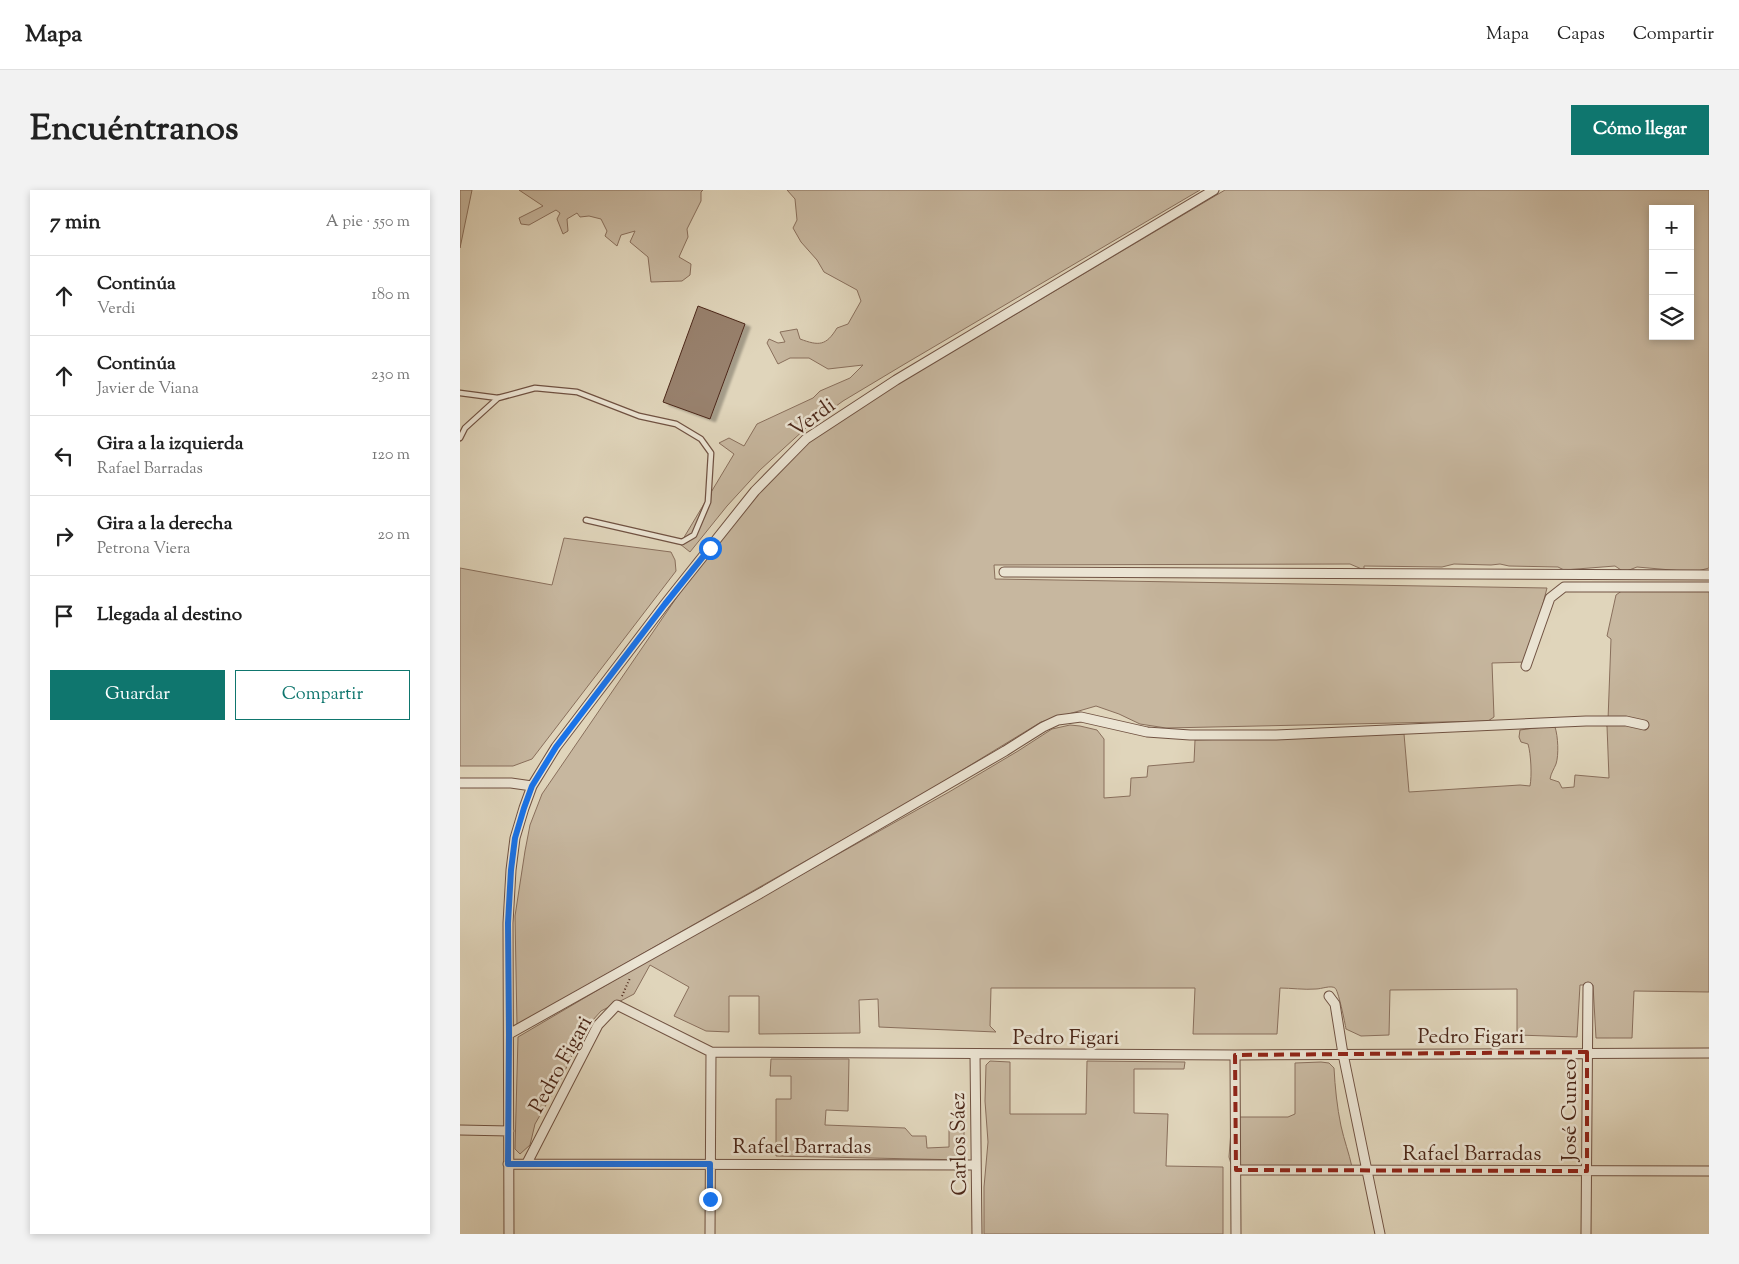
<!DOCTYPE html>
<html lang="es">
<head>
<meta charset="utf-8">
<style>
	:root { --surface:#fff; --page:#f2f2f2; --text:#222; --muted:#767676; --line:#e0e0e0; --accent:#0f766e }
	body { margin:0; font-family:"Sorts Mill Goudy",serif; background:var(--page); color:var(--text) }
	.controls { position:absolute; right:15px; top:15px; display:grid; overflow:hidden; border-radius:0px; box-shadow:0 2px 8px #0003 }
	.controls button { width:45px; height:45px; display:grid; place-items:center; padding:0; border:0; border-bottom:1px solid var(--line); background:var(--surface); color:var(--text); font:25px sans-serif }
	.stop { position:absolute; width:15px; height:15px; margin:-11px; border:4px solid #1a73e8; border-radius:50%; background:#fff }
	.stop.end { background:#1a73e8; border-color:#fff; box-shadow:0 1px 5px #0008 }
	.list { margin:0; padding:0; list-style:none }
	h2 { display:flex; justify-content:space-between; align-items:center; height:65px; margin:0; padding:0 20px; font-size:21px }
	h2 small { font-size:16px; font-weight:400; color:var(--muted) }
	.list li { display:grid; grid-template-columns:32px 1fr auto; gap:15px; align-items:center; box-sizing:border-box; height:80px; padding:0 20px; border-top:1px solid var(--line) }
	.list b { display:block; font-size:19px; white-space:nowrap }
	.list p { margin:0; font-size:16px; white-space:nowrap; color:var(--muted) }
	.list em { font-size:16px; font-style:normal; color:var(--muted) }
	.actions { display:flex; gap:10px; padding:15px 20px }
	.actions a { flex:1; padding:11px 0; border:1px solid var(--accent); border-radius:0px; text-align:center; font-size:18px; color:var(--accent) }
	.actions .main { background:var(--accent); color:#fff }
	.icon { flex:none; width:28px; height:28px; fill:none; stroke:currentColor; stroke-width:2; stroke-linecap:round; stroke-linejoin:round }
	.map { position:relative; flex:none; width:1249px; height:1044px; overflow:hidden; border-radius:0px }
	header { display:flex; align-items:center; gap:30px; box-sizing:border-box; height:70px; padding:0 25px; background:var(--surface); border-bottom:1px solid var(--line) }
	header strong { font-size:24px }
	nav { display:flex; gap:28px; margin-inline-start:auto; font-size:18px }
	.intro { display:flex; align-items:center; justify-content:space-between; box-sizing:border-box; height:120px; padding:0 30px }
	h1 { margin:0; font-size:35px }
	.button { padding:12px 22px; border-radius:0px; background:var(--accent); color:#fff; font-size:18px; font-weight:700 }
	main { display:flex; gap:30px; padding:0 30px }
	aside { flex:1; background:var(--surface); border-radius:0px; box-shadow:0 2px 8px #0003 }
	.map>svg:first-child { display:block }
	.green { fill:#c7b79f; stroke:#896f5c; fill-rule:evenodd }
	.building { fill:#98816d; stroke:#4b2719; filter:url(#shadow) }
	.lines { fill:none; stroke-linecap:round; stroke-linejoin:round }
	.lane-casing { stroke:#705242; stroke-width:7 }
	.street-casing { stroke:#705242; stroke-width:11 }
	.path { stroke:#4b2719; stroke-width:2; stroke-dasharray:1 2.5; stroke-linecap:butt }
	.lane { stroke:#ebe4d3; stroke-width:4.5 }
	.street { stroke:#ebe4d3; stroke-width:9 }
	.route { stroke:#1a73e8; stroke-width:6 }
	.marked { fill:none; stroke:#8f2418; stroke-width:4; stroke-dasharray:10 6; stroke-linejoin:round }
	.labels { text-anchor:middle; stroke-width:5; stroke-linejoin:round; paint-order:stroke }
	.street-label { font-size:21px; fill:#4b2719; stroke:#ebe4d3 }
</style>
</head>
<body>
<header>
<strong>Mapa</strong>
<nav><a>Mapa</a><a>Capas</a><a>Compartir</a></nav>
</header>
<div class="intro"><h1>Encuéntranos</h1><a class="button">Cómo llegar</a></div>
<main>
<aside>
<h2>7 min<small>A pie · 550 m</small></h2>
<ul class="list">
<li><svg class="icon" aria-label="ahead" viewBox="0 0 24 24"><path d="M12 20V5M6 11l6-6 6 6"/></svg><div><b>Continúa</b><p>Verdi</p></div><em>180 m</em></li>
<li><svg class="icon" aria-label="ahead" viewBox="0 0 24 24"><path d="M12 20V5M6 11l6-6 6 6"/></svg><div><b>Continúa</b><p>Javier de Viana</p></div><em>230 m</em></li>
<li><svg class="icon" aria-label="left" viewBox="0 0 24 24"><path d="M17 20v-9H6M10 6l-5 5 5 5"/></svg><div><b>Gira a la izquierda</b><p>Rafael Barradas</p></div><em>120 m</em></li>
<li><svg class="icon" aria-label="right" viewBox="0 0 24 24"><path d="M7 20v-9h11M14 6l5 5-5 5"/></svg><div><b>Gira a la derecha</b><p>Petrona Viera</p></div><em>20 m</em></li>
<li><svg class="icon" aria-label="arrive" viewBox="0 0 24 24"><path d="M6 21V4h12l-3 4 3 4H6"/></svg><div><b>Llegada al destino</b></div></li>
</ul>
<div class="actions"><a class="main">Guardar</a><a>Compartir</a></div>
</aside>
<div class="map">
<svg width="1249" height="1044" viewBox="0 0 1249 1044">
	<defs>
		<filter id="shadow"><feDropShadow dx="5.5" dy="3" stdDeviation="1" flood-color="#0004"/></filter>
	</defs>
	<rect width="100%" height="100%" fill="#e0d5bb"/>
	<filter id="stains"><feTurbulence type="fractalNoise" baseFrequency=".004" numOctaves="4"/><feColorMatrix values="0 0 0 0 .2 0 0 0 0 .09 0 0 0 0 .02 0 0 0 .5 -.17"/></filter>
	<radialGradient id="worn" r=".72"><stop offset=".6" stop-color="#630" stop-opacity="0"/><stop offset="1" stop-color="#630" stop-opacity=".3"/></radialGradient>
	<!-- green -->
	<path class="green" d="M 0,0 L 12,0 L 0,58 Z
		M 59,0 L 243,0 L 241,2 L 241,11 L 227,39 L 228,47 L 219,67 L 231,74 L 230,85 L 222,91 L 191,92 L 188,67 L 170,52 L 175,41 L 161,45 L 157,56 L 145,46 L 147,41 L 141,29 L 129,26 L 120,27 L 117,23 L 107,29 L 108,41 L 103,44 L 97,29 L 100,23 L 96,20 L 69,35 L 61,34 L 59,28 L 83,16 Z
		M 327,0 L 740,0 L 443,175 L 383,211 L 346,238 L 300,280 L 267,316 L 230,362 L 220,354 L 274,264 L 259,253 L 269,248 L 284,256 L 297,234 L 353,208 L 360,201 L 390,188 L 403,175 L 368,179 L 349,168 L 330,168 L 318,174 L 307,153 L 309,149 L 318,153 L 325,152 L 320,142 L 337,139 L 340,149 C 359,156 366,156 377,138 L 388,134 L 401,111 L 397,100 L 364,82 L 357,70 L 341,52 L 333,38 L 337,30 L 335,9 Z
		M 765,0 L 1249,0 L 1249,378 L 1234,382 L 1177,377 L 1164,382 L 1155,376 L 1104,380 L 1098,377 L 1049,376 L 1040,374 L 1031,375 L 994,374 L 982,377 L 904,376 L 904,380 L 890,374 L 534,375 L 535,389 L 1087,398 L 1068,472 L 1032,473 L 1034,527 L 1028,531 L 706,538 L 680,534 L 659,524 L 636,516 L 581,532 L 458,607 L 57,835 L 55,726 L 65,661 L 70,635 L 82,604 L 280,315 L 352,245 ZM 1193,19 L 1230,19 L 1230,146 L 1193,146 Z
		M 104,348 L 211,362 L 215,370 L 216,381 L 72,569 L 53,576 L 0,576 L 0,378 L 92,395 Z
		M 1163,400 L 1249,400 L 1249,802 L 1174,801 L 1172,848 L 1136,848 L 1133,795 L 1120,795 L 1117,847 L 1057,845 L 1057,799 L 930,800 L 929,845 L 901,846 L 886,839 C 885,833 878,799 875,798 C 871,795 861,799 856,799 C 844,800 831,798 820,798 L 817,844 L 733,844 L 735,798 L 531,798 L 530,836 L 536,842 L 419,837 L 418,809 L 399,810 L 400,843 L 299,844 L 299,806 L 269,806 L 269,842 L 246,841 L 214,826 L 229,797 L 190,775 L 174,804 L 141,821 L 124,840 L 102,887 L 75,934 L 70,955 L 60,964 L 55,959 L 58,847 L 189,770 L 489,602 L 558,561 L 592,539 L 610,535 L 620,536 L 637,540 L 644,549 L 644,608 L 670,606 L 671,588 L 687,587 L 688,576 L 734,572 L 735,550 L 944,544 L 949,602 L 1060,595 L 1070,596 C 1072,586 1071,564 1068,554 L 1061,552 L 1059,547 L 1060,540 L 1090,536 L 1095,537 C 1098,546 1099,565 1096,574 C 1094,579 1091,583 1090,589 L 1099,592 L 1102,598 L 1114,597 L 1115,585 L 1149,588 L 1147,536 L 1138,533 L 1148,530 L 1151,449 L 1147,446 L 1156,405 Z
		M 311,869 L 389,869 L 388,921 L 366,920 L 365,935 L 445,938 L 452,946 L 466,946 L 467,958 L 489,957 L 489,934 L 504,935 L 504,970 L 316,966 L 316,909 L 331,909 L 331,886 L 310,886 Z
		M 530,871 L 550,872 L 550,924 L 626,924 L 627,871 L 725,872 L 724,879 L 674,879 L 674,923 L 708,924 L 706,976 L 763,977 L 763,1044 L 524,1044 L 524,997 L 528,952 L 525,911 L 526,875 Z
		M 861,872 L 869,873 L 874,878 C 875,897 877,917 881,936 C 884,950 889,963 892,977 L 774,977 L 771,974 L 769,967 L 772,927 L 828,927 L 835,924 L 835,873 Z"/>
	<!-- building -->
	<path class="building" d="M 238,116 L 285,134 L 250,229 L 203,212 Z"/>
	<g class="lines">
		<!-- lane casing -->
		<g class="lane-casing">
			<path id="lane" d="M 0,203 L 38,208 L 75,198 L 117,202 L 179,226 L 216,234 L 241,249 L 251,263 L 248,312 L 234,345 L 222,352 L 126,330
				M 0,248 L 5,238 L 38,208"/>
		</g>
		<!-- street casing -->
		<g class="street-casing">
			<path id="street" d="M 544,382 L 1249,385
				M 1066,476 L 1090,408 L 1104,397 L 1249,397
				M 0,593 L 51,593 L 72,596
				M 869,806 L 875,814 L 883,864 L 920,1044
				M 49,844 L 299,704 L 545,561 L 583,537 L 598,530 L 621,527 L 687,542 L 730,545 L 816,545 L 1126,531 L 1166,531 L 1184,535
				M 515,864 L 517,1044
				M 775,865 L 776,1044
				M 0,940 L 49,941
				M 67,973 L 138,835 L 157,815 L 251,862 L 775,865 L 1249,863
				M 48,974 L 516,975
				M 776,980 L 1249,981
				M 49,1044 L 48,733 L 51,680 L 55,648 L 64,618 L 72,596 L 96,557 L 205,414 L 295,301 L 346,249 L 436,190 L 754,0
				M 250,1044 L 251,862
				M 1126,1044 L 1128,797"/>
		</g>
		<!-- path -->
		<path class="path" d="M 162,806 L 170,788"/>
		<!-- lane -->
		<use href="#lane" class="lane"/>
		<!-- street -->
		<use href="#street" class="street"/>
	</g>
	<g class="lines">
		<!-- route -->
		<path class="route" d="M 250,358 L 205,414 L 96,557 L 72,596 L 64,618 L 55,648 L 51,680 L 48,733 L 49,844 L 48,974 L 250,974 L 250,1009"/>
	</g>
	<!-- marked area -->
	<path class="marked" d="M 1127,862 L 1127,981 L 776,980 L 775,865 Z"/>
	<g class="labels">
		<!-- street labels -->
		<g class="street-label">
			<text transform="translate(352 227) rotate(-36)" y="7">Verdi</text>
			<text x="1011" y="853">Pedro Figari</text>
			<text x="606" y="854">Pedro Figari</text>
			<text transform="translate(100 874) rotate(-61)" y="7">Pedro Figari</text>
			<text transform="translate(1109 920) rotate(-90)" y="7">José Cuneo</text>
			<text transform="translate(498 954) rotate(-91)" y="7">Carlos Sáez</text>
			<text x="342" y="963">Rafael Barradas</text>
			<text x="1012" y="970">Rafael Barradas</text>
		</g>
	</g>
	<rect width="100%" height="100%" filter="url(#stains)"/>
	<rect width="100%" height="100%" fill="url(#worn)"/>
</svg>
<div class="controls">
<button>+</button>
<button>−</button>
<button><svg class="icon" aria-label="layers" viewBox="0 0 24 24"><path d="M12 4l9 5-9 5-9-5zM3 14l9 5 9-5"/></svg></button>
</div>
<div class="stop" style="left:250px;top:358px"></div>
<div class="stop end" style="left:250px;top:1009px"></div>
</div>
</main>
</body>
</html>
